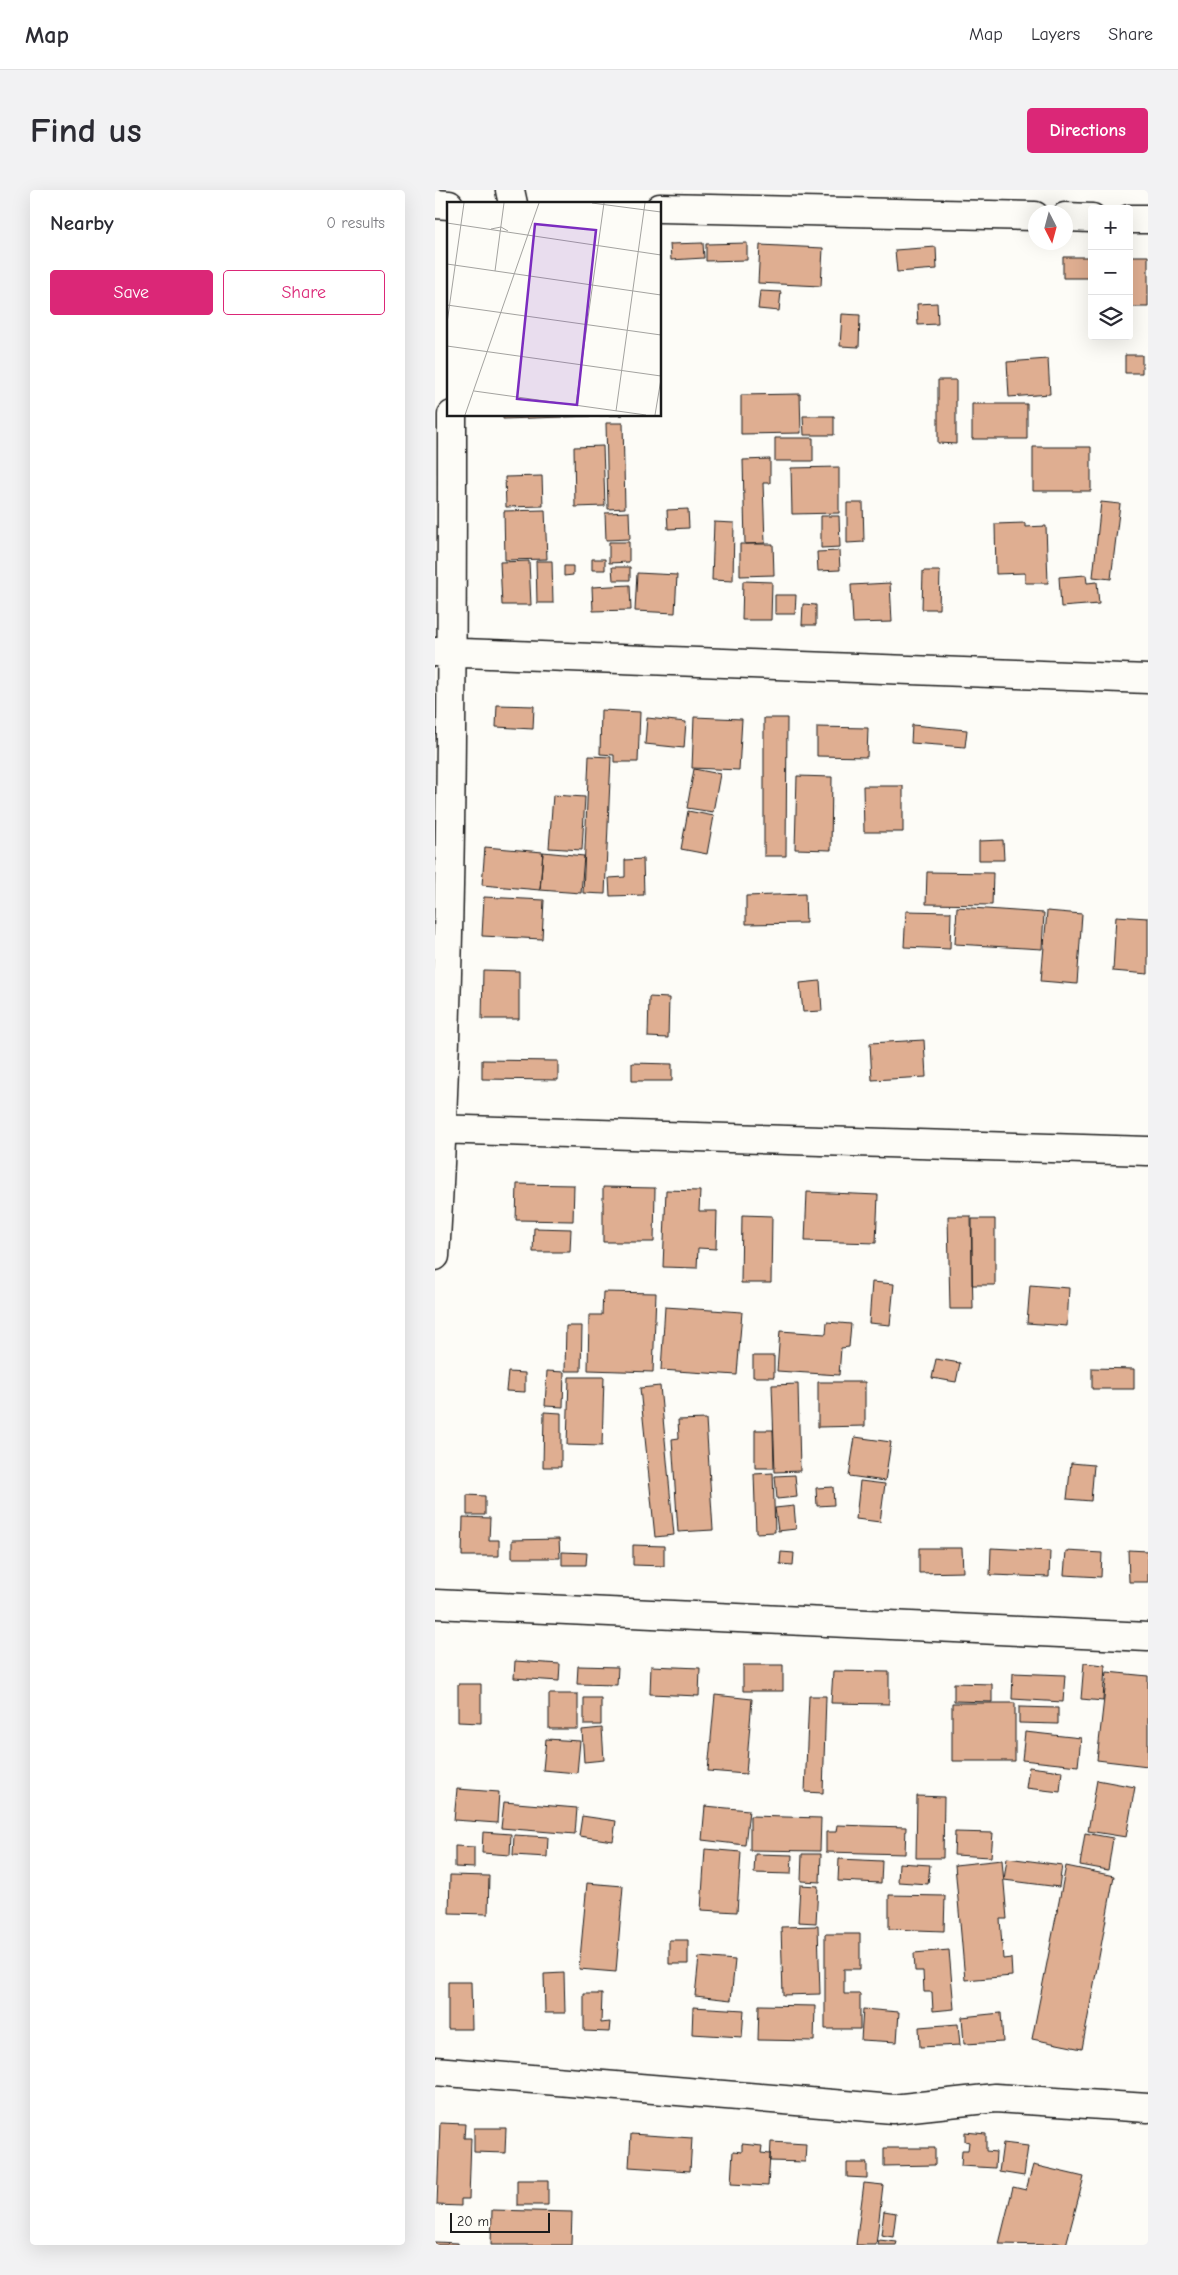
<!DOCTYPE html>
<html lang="en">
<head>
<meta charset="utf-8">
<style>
	:root { --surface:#fff; --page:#f2f2f3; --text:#2b2b33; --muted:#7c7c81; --line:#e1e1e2; --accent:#db2777 }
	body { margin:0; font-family:"Comic Neue",sans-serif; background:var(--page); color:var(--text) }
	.controls { position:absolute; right:15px; top:15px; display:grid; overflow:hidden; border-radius:5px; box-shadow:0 5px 20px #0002 }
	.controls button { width:45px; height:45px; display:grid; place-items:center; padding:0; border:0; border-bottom:1px solid var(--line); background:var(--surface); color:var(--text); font:25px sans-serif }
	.compass { position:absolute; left:593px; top:15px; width:45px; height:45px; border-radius:50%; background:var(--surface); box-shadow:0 5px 20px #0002; rotate:174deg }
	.scale { position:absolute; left:15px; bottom:12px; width:100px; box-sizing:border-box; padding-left:5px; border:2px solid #1c1c1c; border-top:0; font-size:14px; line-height:18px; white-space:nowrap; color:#1c1c1c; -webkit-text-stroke:4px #fdfcf7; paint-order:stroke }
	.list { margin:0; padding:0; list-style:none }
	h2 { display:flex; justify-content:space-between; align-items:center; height:65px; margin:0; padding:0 20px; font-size:21px }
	h2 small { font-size:16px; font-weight:400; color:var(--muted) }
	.actions { display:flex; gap:10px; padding:15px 20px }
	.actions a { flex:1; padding:11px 0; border:1px solid var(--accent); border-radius:5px; text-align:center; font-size:18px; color:var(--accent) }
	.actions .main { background:var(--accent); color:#fff }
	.icon { flex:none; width:28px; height:28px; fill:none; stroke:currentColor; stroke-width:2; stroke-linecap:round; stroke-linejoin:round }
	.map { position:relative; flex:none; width:713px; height:2055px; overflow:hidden; border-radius:5px }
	header { display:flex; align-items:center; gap:30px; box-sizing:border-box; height:70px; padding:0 25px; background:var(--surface); border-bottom:1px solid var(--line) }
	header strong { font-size:24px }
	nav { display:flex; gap:28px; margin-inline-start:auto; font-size:18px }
	.intro { display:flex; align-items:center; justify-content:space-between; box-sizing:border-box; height:120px; padding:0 30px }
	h1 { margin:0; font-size:35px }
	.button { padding:12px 22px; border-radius:5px; background:var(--accent); color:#fff; font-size:18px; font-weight:700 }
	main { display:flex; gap:30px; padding:0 30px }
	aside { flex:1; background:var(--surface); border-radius:5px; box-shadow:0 5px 20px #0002 }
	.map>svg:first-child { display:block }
	.building { fill:#dfae91; stroke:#1c1c1c }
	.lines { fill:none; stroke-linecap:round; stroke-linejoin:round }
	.minor-casing { stroke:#1c1c1c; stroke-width:31 }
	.minor { stroke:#fdfcf7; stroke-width:28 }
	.inset-road { fill:none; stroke:#a3a29f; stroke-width:1 }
	.view { fill:#7b2cbf; fill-opacity:0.15; stroke:#7b2cbf; stroke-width:2.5 }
	.inset-edge { fill:none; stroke:#1c1c1c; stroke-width:2.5 }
</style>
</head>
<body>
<header>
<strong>Map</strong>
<nav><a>Map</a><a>Layers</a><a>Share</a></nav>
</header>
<div class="intro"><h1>Find us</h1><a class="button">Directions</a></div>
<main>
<aside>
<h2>Nearby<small>0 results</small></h2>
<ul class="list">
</ul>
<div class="actions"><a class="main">Save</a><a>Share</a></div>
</aside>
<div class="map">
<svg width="713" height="2055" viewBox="0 0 713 2055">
	<rect width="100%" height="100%" fill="#fdfcf7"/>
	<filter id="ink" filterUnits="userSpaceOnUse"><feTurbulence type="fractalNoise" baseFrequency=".02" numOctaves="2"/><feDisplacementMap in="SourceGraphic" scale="10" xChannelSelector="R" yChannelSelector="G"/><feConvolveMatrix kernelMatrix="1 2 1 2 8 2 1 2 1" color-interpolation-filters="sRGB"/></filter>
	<g filter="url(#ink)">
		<!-- building -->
		<path class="building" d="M 268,53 L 269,68 L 236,70 L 235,54 Z
			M 312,53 L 312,70 L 271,71 L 271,54 Z
			M 325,55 L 388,58 L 386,96 L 323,93 Z
			M 501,57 L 502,79 L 462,82 L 460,60 Z
			M 696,66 L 713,66 L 713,117 L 694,117 Z
			M 628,67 L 657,67 L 657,88 L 628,88 Z
			M 325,101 L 346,102 L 344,121 L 323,119 Z
			M 502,113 L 503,134 L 483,135 L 482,114 Z
			M 407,124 L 425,125 L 424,157 L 405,156 Z
			M 690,165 L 707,165 L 707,183 L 690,183 Z
			M 613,169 L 615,204 L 574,207 L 572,172 Z
			M 503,190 L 521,190 L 521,254 L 503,253 Z
			M 365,204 L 366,243 L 306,244 L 306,205 Z
			M 537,214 L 592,214 L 592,249 L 537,249 Z
			M 68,225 L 188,225 L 68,229 Z
			M 368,226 L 399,226 L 399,245 L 369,245 Z
			M 171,233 L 188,233 L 190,318 L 173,319 Z
			M 340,248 L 378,248 L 378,271 L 340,271 Z
			M 168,256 L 170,316 L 140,317 L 139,257 Z
			M 598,257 L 656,257 L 656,301 L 598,301 Z
			M 335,269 L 335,293 L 328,293 L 330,353 L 310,354 L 308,270 Z
			M 404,277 L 404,323 L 357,324 L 356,278 Z
			M 107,286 L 108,316 L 71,317 L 70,287 Z
			M 666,312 L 685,314 L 676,389 L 658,387 Z
			M 412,313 L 428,313 L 429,352 L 412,353 Z
			M 253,319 L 254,338 L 233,339 L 232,320 Z
			M 110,320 L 112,369 L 70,370 L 69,321 Z
			M 194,322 L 195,349 L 171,350 L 170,323 Z
			M 386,326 L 404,326 L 405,357 L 386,358 Z
			M 279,332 L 299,333 L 298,391 L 277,390 Z
			M 590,333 L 590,337 L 611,336 L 613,393 L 590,393 L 590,383 L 561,384 L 560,334 Z
			M 174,352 L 194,352 L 194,372 L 174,373 Z
			M 305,354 L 338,354 L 339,385 L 305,386 Z
			M 404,361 L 405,380 L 383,381 L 382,362 Z
			M 157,369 L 170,369 L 170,380 L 157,380 Z
			M 94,371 L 96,415 L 67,415 L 65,372 Z
			M 101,371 L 117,371 L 118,413 L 102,413 Z
			M 129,376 L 138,376 L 138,385 L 129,386 Z
			M 177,377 L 195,377 L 195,390 L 178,390 Z
			M 488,381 L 505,381 L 504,419 L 487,419 Z
			M 202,383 L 242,385 L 240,423 L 200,421 Z
			M 651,385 L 652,393 L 662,392 L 664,414 L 626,417 L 624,387 Z
			M 308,391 L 337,392 L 336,430 L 307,430 Z
			M 455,393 L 457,432 L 418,433 L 416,395 Z
			M 195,395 L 196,420 L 158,421 L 157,397 Z
			M 340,405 L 361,405 L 360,424 L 340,424 Z
			M 368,414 L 381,415 L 381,435 L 367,435 Z
			M 62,515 L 99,516 L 98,539 L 61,537 Z
			M 166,520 L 205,522 L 203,572 L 179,572 L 179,565 L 165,564 Z
			M 259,527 L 307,529 L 304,580 L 257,578 Z
			M 212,528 L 251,532 L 249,558 L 210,554 Z
			M 329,528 L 352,528 L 351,666 L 329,666 Z
			M 477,535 L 532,540 L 530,557 L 476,553 Z
			M 382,537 L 433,538 L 432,567 L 382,566 Z
			M 154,566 L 176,567 L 170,704 L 148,703 Z
			M 259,579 L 285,584 L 278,622 L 252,618 Z
			M 362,586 L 397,587 L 396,660 L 360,659 Z
			M 428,596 L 468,596 L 468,642 L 429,642 Z
			M 118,605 L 150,607 L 147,660 L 114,658 Z
			M 253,621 L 279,626 L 272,664 L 246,659 Z
			M 568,650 L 569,670 L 544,670 L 544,651 Z
			M 50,657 L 108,662 L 105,700 L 47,695 Z
			M 108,662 L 149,666 L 146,703 L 105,700 Z
			M 208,669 L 209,705 L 175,706 L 174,688 L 190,687 L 190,670 Z
			M 492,682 L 558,683 L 557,715 L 491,714 Z
			M 370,704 L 371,733 L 311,734 L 311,706 Z
			M 49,707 L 109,710 L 107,749 L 47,746 Z
			M 522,717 L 609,723 L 607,759 L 520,754 Z
			M 471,721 L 516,722 L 515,759 L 469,757 Z
			M 612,721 L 647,724 L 642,794 L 606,791 Z
			M 681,726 L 713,728 L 713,784 L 678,781 Z
			M 48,780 L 84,781 L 84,829 L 47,829 Z
			M 385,791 L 387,821 L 368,822 L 365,793 Z
			M 214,807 L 234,808 L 233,848 L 213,847 Z
			M 489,850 L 491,887 L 437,890 L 435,853 Z
			M 47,870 L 123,871 L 123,890 L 47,889 Z
			M 197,873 L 237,874 L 237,891 L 197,891 Z
			M 82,994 L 139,995 L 138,1031 L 81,1030 Z
			M 168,997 L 220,998 L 219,1052 L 168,1052 Z
			M 231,1000 L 265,1001 L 264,1021 L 282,1021 L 281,1059 L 263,1058 L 262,1078 L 228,1077 Z
			M 372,1002 L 443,1005 L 441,1053 L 370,1051 Z
			M 307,1025 L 337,1026 L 336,1093 L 306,1093 Z
			M 513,1026 L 536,1026 L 538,1119 L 515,1119 Z
			M 537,1029 L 560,1029 L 560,1095 L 537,1095 Z
			M 99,1038 L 136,1039 L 135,1062 L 98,1062 Z
			M 437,1092 L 459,1094 L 455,1135 L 434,1133 Z
			M 595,1095 L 634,1098 L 632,1136 L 592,1133 Z
			M 168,1102 L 221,1103 L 218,1182 L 153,1180 L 154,1125 L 167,1125 Z
			M 230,1117 L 307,1122 L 302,1185 L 226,1180 Z
			M 392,1132 L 416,1134 L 414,1157 L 406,1158 L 404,1185 L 342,1181 L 345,1141 L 391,1144 Z
			M 131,1136 L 147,1136 L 146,1181 L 130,1181 Z
			M 318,1166 L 339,1166 L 339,1187 L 318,1187 Z
			M 501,1169 L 525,1173 L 521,1192 L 497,1188 Z
			M 657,1178 L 699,1179 L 699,1199 L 657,1199 Z
			M 112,1181 L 129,1182 L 128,1217 L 110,1216 Z
			M 73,1182 L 90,1183 L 90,1202 L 71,1201 Z
			M 134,1187 L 169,1187 L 167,1256 L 132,1255 Z
			M 383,1192 L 430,1192 L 430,1236 L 383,1237 Z
			M 363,1194 L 365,1281 L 340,1282 L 337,1195 Z
			M 225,1196 L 239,1345 L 220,1347 L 205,1198 Z
			M 109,1222 L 126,1223 L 126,1277 L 108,1277 Z
			M 271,1229 L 278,1340 L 243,1342 L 237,1249 L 244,1248 L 243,1230 Z
			M 320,1240 L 338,1240 L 339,1278 L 320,1278 Z
			M 420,1247 L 456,1252 L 450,1291 L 414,1286 Z
			M 636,1273 L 659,1275 L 656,1311 L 632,1309 Z
			M 338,1283 L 340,1342 L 321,1343 L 319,1284 Z
			M 360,1285 L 362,1307 L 342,1309 L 340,1286 Z
			M 425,1291 L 450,1294 L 445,1332 L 421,1329 Z
			M 398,1297 L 399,1315 L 382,1316 L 381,1298 Z
			M 32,1305 L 50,1306 L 50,1325 L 32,1325 Z
			M 359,1316 L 361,1339 L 343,1341 L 340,1318 Z
			M 28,1327 L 55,1328 L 54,1350 L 64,1350 L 64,1366 L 27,1366 Z
			M 124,1349 L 125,1368 L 77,1368 L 77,1350 Z
			M 198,1355 L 229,1356 L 229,1376 L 198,1375 Z
			M 484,1358 L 527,1358 L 528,1382 L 484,1383 Z
			M 556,1358 L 615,1361 L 614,1387 L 555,1385 Z
			M 693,1360 L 713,1361 L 713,1392 L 694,1392 Z
			M 631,1361 L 667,1363 L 666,1387 L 629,1385 Z
			M 127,1362 L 152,1363 L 151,1375 L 127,1375 Z
			M 346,1362 L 359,1363 L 358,1375 L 345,1374 Z
			M 80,1471 L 125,1474 L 124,1491 L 79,1488 Z
			M 649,1473 L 670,1475 L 668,1511 L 646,1509 Z
			M 308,1475 L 348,1475 L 348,1501 L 308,1501 Z
			M 143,1476 L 183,1477 L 182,1495 L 142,1494 Z
			M 216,1476 L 265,1478 L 264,1506 L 215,1504 Z
			M 398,1481 L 454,1482 L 454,1514 L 396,1513 Z
			M 672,1482 L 713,1486 L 713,1576 L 662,1570 Z
			M 578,1483 L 630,1485 L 628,1512 L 577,1509 Z
			M 519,1493 L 557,1494 L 557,1512 L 519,1511 Z
			M 23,1494 L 46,1494 L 46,1533 L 23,1532 Z
			M 114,1504 L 143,1504 L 143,1539 L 114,1539 Z
			M 280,1505 L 317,1509 L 311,1584 L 273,1581 Z
			M 374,1506 L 391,1506 L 388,1603 L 370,1602 Z
			M 149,1508 L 166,1508 L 166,1535 L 149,1535 Z
			M 517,1513 L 580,1513 L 580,1571 L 517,1571 Z
			M 584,1517 L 623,1518 L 623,1534 L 584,1533 Z
			M 167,1538 L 169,1570 L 149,1572 L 147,1540 Z
			M 590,1542 L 646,1548 L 643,1576 L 587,1570 Z
			M 111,1549 L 145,1551 L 142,1583 L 108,1580 Z
			M 594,1577 L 627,1581 L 625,1602 L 591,1598 Z
			M 662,1590 L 700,1597 L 691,1647 L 653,1641 Z
			M 22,1599 L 64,1602 L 62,1633 L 19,1630 Z
			M 482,1606 L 509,1607 L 508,1668 L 481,1668 Z
			M 69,1612 L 142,1618 L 140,1644 L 66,1638 Z
			M 270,1616 L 314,1620 L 310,1655 L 267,1650 Z
			M 147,1626 L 181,1631 L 178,1651 L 144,1646 Z
			M 315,1626 L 386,1628 L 385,1661 L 315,1660 Z
			M 402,1635 L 471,1637 L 470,1664 L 391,1662 L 391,1642 L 401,1642 Z
			M 48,1642 L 76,1644 L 75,1665 L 47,1663 Z
			M 520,1642 L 558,1643 L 556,1667 L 519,1665 Z
			M 650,1643 L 678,1648 L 673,1680 L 645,1675 Z
			M 79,1645 L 113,1647 L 112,1667 L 78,1665 Z
			M 20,1656 L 39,1657 L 39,1678 L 20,1677 Z
			M 270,1659 L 306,1662 L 302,1722 L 266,1720 Z
			M 320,1664 L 357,1665 L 356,1684 L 319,1683 Z
			M 367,1664 L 386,1664 L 385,1692 L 366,1691 Z
			M 572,1668 L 627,1675 L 624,1697 L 569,1690 Z
			M 404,1669 L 447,1671 L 446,1693 L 403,1691 Z
			M 567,1670 L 572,1729 L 565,1729 L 568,1769 L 576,1768 L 577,1786 L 530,1790 L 520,1675 Z
			M 464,1673 L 495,1675 L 493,1694 L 463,1692 Z
			M 631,1676 L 679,1686 L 647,1859 L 597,1849 Z
			M 15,1685 L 54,1686 L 53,1724 L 14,1723 Z
			M 152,1693 L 188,1696 L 181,1782 L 144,1779 Z
			M 365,1695 L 383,1696 L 381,1733 L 363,1732 Z
			M 454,1705 L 510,1706 L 509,1741 L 454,1739 Z
			M 383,1736 L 385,1804 L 348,1805 L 346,1737 Z
			M 390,1744 L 425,1744 L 425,1779 L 409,1779 L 409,1804 L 425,1804 L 425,1839 L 390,1839 Z
			M 234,1750 L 253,1750 L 253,1774 L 234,1774 Z
			M 514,1760 L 519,1819 L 498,1821 L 497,1802 L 489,1802 L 488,1781 L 480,1781 L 479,1763 Z
			M 264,1767 L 300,1770 L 296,1810 L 260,1806 Z
			M 129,1783 L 130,1823 L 110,1823 L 109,1784 Z
			M 13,1792 L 36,1792 L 37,1839 L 13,1839 Z
			M 149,1804 L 167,1804 L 166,1833 L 175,1832 L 174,1842 L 149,1841 Z
			M 324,1815 L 380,1816 L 379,1851 L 323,1850 Z
			M 258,1817 L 309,1820 L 307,1847 L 257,1844 Z
			M 428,1819 L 464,1822 L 462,1852 L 426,1850 Z
			M 566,1823 L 568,1852 L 529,1854 L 527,1827 Z
			M 523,1834 L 525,1855 L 485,1857 L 484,1837 Z
			M 5,1933 L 30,1934 L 29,1948 L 36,1948 L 34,2009 L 26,2009 L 26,2016 L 2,2015 Z
			M 39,1938 L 71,1938 L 70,1963 L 39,1962 Z
			M 530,1942 L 551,1944 L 551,1961 L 561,1962 L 560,1978 L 526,1976 L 527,1960 L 533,1960 L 534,1952 L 530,1951 Z
			M 196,1944 L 257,1948 L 255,1981 L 194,1977 Z
			M 336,1952 L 371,1954 L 370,1972 L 335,1971 Z
			M 568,1953 L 593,1956 L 589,1986 L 564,1982 Z
			M 307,1954 L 327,1956 L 326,1963 L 335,1964 L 333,1996 L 296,1994 L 298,1961 L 307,1962 Z
			M 449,1958 L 500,1958 L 500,1975 L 449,1976 Z
			M 412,1973 L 432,1973 L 432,1988 L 412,1987 Z
			M 598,1975 L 649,1987 L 631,2055 L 618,2052 L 617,2055 L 564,2054 L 578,1997 L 591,2000 Z
			M 82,1990 L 113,1990 L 113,2015 L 82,2015 Z
			M 429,1993 L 448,1995 L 441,2055 L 421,2055 Z
			M 57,2020 L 137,2022 L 136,2055 L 56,2055 Z
			M 449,2021 L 461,2023 L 458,2047 L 446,2045 Z
			M 444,2050 L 462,2052 L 461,2055 L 443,2055 Z
			M 0,2052 L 23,2053 L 23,2055 L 0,2055 Z"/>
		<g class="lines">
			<!-- minor casing -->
			<g class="minor-casing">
				<path id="minor" d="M 75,0 L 78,14
					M 0,14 L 14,15
					M 225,18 L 600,26
					M 630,27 L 657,28
					M 694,29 L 713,29
					M 0,462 L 713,489
					M 0,939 L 713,961
					M 0,1066 C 17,786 17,505 17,225
					M 0,1414 L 713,1447
					M 0,1881 L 458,1919 L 560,1908 L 713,1918"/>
			</g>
			<!-- minor -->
			<use href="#minor" class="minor"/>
		</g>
	</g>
	<!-- overview -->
	<g transform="translate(12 12)">
		<rect width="214" height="214" fill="#fdfcf7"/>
		<path class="inset-road" d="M 145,1 L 214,10M 0,21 L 214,53M 44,27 L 54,25 L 61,29M 0,62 L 214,93M 48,69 L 57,1M 0,103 L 214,133M 0,121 L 17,1M 0,144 L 214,174M 27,189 L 199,213M 129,202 L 157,1M 169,209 L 198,1M 18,213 L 92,1M 208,213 L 214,177"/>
		<path class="view" d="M 88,22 L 149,28 L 130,203 L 70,197 Z"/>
		<rect width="214" height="214" class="inset-edge"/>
	</g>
</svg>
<div class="controls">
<button>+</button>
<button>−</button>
<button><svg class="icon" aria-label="layers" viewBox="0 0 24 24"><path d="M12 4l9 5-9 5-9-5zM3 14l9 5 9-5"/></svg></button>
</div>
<svg class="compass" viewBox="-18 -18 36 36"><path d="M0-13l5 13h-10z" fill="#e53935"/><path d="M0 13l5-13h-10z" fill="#7c7c81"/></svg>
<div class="scale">20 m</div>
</div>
</main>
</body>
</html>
